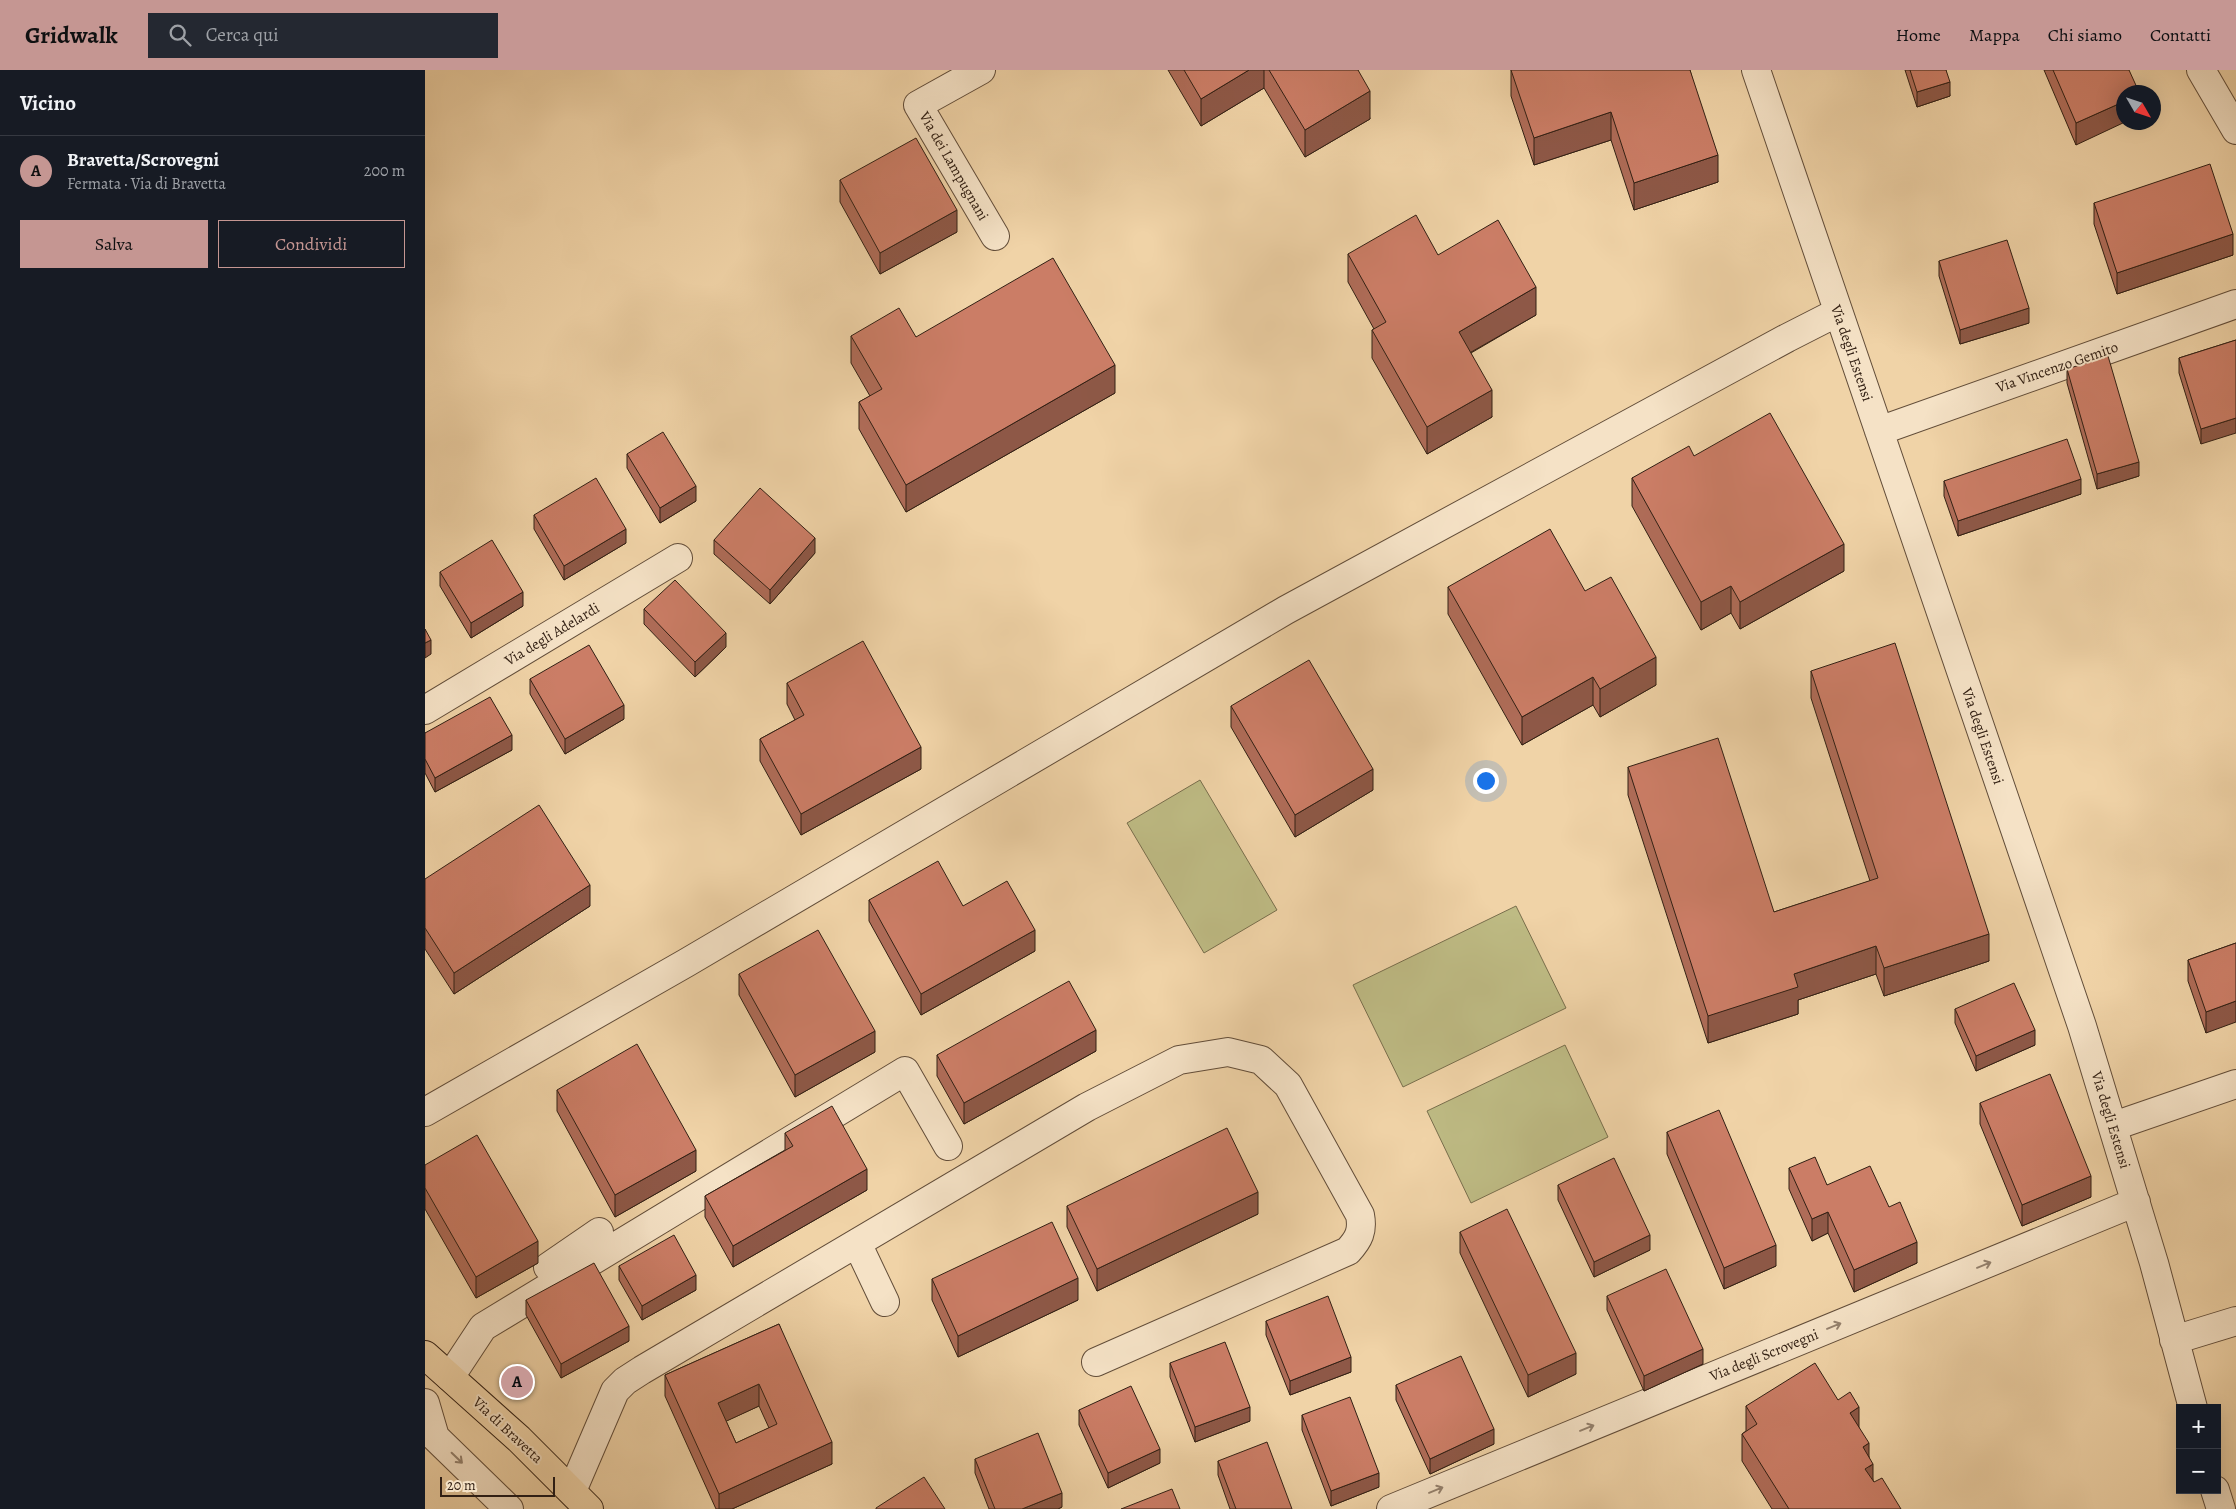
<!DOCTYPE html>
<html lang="it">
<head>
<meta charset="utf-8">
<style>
	:root { --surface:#171b24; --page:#242831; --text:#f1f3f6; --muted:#9ea1a6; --line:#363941; --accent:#c59692 }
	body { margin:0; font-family:Alegreya,serif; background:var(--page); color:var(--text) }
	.controls { position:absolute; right:15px; bottom:15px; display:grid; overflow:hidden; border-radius:0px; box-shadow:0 5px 20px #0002 }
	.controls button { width:45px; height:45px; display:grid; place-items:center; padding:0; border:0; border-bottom:1px solid var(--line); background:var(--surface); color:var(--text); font:25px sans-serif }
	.compass { position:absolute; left:1691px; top:15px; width:45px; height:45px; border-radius:50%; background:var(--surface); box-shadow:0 5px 20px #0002; rotate:129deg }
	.scale { position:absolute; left:15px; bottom:12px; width:115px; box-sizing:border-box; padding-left:5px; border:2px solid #322014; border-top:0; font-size:14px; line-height:18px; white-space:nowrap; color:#322014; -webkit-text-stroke:4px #f5e2c6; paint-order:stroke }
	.you { position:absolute; left:1060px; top:710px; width:18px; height:18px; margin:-12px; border:4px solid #fff; border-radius:50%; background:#1a73e8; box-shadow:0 0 0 8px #1a73e833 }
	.badge { display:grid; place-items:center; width:32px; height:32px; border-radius:50%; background:var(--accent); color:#111; font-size:16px; font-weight:700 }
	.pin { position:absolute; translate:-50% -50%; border:2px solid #fff; box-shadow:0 1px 5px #0006 }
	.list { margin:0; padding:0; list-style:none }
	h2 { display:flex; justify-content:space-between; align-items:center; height:65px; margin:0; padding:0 20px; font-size:21px }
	h2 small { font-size:16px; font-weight:400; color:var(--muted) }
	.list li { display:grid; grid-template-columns:32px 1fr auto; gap:15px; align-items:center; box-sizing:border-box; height:70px; padding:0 20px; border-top:1px solid var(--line) }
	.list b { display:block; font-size:19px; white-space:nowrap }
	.list p { margin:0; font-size:16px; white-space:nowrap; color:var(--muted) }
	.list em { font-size:16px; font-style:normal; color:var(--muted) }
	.actions { display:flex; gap:10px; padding:15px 20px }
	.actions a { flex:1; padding:11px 0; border:1px solid var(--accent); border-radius:0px; text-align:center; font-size:18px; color:var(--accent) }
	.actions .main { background:var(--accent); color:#111 }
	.icon { flex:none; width:28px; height:28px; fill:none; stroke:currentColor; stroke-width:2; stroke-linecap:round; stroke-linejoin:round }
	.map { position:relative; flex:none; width:1811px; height:1439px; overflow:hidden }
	header { display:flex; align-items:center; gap:30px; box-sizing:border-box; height:70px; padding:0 25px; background:var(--accent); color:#111 }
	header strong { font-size:24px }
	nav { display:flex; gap:28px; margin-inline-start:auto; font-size:18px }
	.search { width:350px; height:45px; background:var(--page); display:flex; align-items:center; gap:12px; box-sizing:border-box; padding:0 18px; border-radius:0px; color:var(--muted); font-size:19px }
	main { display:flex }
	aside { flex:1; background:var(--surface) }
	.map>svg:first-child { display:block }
	.green { fill:#bebb84; stroke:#786e4c }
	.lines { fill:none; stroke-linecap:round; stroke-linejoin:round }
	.minor-casing { stroke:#624d39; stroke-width:30 }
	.major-casing { stroke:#322014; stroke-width:30 }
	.minor { stroke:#f5e2c6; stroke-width:28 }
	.major { stroke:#f0d3a7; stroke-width:28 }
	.wall { fill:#af6c58; stroke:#322014; fill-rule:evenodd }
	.shaded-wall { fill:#8e5847; stroke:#322014 }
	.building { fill:#cb7d66; stroke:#322014; fill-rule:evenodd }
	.oneway { stroke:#94816d }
	.labels { text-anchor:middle; stroke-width:4; stroke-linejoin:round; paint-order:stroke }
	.street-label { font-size:15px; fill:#322014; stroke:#f5e2c6 }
</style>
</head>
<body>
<header>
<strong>Gridwalk</strong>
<div class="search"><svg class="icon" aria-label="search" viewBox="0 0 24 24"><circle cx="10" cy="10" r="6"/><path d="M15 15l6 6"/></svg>Cerca qui</div>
<nav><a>Home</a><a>Mappa</a><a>Chi siamo</a><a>Contatti</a></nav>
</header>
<main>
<aside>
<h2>Vicino<small></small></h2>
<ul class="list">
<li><span class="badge">A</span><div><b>Bravetta/Scrovegni</b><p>Fermata · Via di Bravetta</p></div><em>200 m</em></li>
</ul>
<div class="actions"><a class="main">Salva</a><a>Condividi</a></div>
</aside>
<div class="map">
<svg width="1811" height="1439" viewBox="0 0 1811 1439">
	<rect width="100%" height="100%" fill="#f0d3a7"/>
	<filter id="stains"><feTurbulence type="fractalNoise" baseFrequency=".004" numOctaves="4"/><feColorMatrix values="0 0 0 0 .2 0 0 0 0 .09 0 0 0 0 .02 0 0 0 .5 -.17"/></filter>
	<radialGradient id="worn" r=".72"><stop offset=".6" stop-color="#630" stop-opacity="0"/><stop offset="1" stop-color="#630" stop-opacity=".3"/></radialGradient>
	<!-- green -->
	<path class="green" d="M 775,710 L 852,840 L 779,883 L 702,753 Z
		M 1091,836 L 1141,938 L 978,1017 L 928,915 Z
		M 1140,975 L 1183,1067 L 1046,1133 L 1002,1041 Z"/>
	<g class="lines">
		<!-- minor casing -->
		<g class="minor-casing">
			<path id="minor" d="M 556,0 L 493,35 L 570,166
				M 1331,0 L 1657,956 L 1729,1193 L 1768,1338
				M 1776,0 L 1811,60
				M 1454,361 L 1811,234
				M 0,640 L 253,488
				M 0,1042 L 261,893 L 861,540 L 1362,268 L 1413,242
				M 1689,1056 L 1811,1014
				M 432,1173 L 460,1232
				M 123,1197 L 174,1162
				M 1749,1270 L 1811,1251
				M 25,1307 L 58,1257 L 480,1001 L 523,1076
				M 0,1333 L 10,1367 L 84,1439
				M 1790,1420 L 1796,1439
				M 147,1421 L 190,1321 L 200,1311 L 217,1300 L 662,1037 L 754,990 L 803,982 L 836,990 L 863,1015 L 935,1145 C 938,1161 934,1169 923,1181 L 671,1292
				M 966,1439 L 1711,1132"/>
		</g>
		<!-- major casing -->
		<g class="major-casing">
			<path id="major" d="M 0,1285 L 94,1369 L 164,1439"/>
		</g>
		<!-- minor -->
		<use href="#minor" class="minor"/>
		<!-- major -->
		<use href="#major" class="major"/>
	</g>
	<!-- wall -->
	<path class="wall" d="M 743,0 L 933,0 L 945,49 L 880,87 L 839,18 L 776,56 Z
		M 1086,0 L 1265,0 L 1293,112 L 1209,140 L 1186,70 L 1109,95 L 1086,26 Z
		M 1480,0 L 1521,0 L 1525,26 L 1492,37 Z
		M 1619,0 L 1704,0 L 1651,75 Z
		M 415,110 L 532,162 L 455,204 L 415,132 Z
		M 1669,133 L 1808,185 L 1692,224 L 1669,154 Z
		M 923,184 L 1013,185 L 1111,245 L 1046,283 L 1067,347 L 1002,384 L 947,288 L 947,260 L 949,259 L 923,212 Z
		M 1514,191 L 1604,253 L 1535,274 L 1514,206 Z
		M 426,266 L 491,267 L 690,323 L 481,442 L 434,359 L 434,332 L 445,326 L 426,293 Z
		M 1811,270 L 1776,374 L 1754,303 L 1754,288 Z
		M 1642,299 L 1714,406 L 1672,419 L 1642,313 Z
		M 202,384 L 271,431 L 235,453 L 202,398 Z
		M 1269,386 L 1419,501 L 1315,559 L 1306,543 L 1276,560 L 1207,436 L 1207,408 Z
		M 1519,411 L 1656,424 L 1533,466 L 1519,426 Z
		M 109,445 L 201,473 L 139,510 L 109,459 Z
		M 289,470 L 390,483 L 345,534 L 289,484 Z
		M 15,502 L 98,536 L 46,568 L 15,516 Z
		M 1023,517 L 1160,521 L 1231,615 L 1175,647 L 1168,635 L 1097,675 L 1023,544 Z
		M 219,539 L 301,577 L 270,607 L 219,554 Z
		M 1386,601 L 1564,891 L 1459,926 L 1451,904 L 1373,930 L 1373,944 L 1283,973 L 1203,725 L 1203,697 L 1349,842 L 1445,811 L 1386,628 Z
		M 105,609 L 199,649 L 140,684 L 105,624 Z
		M 362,613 L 496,699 L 376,765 L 335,691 L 335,669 L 370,650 L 362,634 Z
		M 806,636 L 948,720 L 870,767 L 806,657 Z
		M 0,663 L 87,680 L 10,722 L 0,703 Z
		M 0,809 L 165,836 L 29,924 L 0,879 Z
		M 444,830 L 538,836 L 610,881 L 496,945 L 444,851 Z
		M 1811,873 L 1781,963 L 1763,911 L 1763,890 Z
		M 314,904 L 450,982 L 370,1027 L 314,925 Z
		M 1530,939 L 1610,975 L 1551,1001 L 1530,953 Z
		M 671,981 L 539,1054 L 512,1006 L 512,985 Z
		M 132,1020 L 271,1101 L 190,1147 L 132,1041 Z
		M 1555,1033 L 1666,1127 L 1597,1156 L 1555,1054 Z
		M 1242,1062 L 1351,1196 L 1299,1219 L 1242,1084 Z
		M 360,1063 L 442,1120 L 308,1197 L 280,1147 L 280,1126 L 360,1080 Z
		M 0,1095 L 113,1193 L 51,1228 L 0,1139 Z
		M 1364,1098 L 1402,1115 L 1464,1137 L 1492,1193 L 1429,1222 L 1403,1163 L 1387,1171 L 1364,1119 Z
		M 1133,1115 L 1225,1180 L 1169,1207 L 1133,1130 Z
		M 642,1136 L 833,1144 L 672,1221 L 642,1157 Z
		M 1035,1162 L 1151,1304 L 1103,1327 L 1035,1183 Z
		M 194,1196 L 271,1220 L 217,1250 L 194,1210 Z
		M 507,1209 L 653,1230 L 533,1287 L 507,1230 Z
		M 1182,1226 L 1278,1294 L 1219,1321 L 1182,1240 Z
		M 101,1230 L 204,1271 L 136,1308 L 101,1245 Z
		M 841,1251 L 926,1302 L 865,1325 L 841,1265 Z
		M 354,1254 L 407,1394 L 307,1439 L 291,1439 L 240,1326 L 240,1305 ZM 334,1336 L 344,1358 L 311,1373 L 301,1351 Z
		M 745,1293 L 825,1351 L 770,1372 L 745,1307 Z
		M 971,1315 L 1069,1374 L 1005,1404 L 971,1330 Z
		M 1413,1330 L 1434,1358 L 1444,1387 L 1448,1411 L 1476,1439 L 1347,1439 L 1317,1391 L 1317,1364 L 1321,1361 L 1321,1336 Z
		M 654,1340 L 735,1393 L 683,1418 L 654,1355 Z
		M 877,1345 L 954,1417 L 906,1436 L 877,1360 Z
		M 550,1389 L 637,1437 L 633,1439 L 564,1439 L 550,1403 Z
		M 793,1391 L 867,1439 L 805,1439 L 793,1405 Z"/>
	<!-- shaded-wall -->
	<path class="shaded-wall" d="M 824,0 L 839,0 L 839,18 L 776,56 L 776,29 Z
		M 1525,12 L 1525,26 L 1492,37 L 1492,22 Z
		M 945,21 L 945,49 L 880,87 L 880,60 Z
		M 1698,32 L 1698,52 L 1700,52 L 1651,75 L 1651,53 Z
		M 1186,42 L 1186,70 L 1109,95 L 1109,68 Z
		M 1293,85 L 1293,112 L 1209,140 L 1209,113 Z
		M 532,140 L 532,162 L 455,204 L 455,183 Z
		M 1808,164 L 1808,185 L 1692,224 L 1692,203 Z
		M 1111,217 L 1111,245 L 1034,289 L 1034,262 Z
		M 1604,238 L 1604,253 L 1535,274 L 1535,260 Z
		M 690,295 L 690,323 L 481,442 L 481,415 Z
		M 1067,320 L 1067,347 L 1002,384 L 1002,357 Z
		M 1811,348 L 1811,363 L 1776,374 L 1776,359 Z
		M 1714,392 L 1714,406 L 1672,419 L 1672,404 Z
		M 1656,409 L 1656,424 L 1533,466 L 1533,451 Z
		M 271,416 L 271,431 L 235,453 L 235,438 Z
		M 201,459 L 201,473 L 139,510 L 139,496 Z
		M 390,468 L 390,483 L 345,534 L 345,520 Z
		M 1419,474 L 1419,501 L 1315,559 L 1315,532 Z
		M 1306,516 L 1306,543 L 1276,560 L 1276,532 Z
		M 98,522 L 98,536 L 46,568 L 46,553 Z
		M 301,563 L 301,577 L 270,607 L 270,592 Z
		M 6,570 L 6,584 L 0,588 L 0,573 Z
		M 1231,587 L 1231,615 L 1175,647 L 1175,619 Z
		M 1168,607 L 1168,635 L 1097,675 L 1097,647 Z
		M 199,635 L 199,649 L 140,684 L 140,669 Z
		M 87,665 L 87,680 L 10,722 L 10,708 Z
		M 496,677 L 496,699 L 376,765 L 376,744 Z
		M 948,699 L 948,720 L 870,767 L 870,745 Z
		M 165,815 L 165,836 L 29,924 L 29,903 Z
		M 610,860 L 610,881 L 496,945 L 496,924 Z
		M 1564,864 L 1564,891 L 1459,926 L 1459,898 Z
		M 1451,876 L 1451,904 L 1373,930 L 1373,944 L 1283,973 L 1283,946 L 1369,904 Z
		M 1811,931 L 1811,952 L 1781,963 L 1781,942 Z
		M 671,960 L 671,981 L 539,1054 L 539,1033 Z
		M 1610,960 L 1610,975 L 1551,1001 L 1551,986 Z
		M 450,961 L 450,982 L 370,1027 L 370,1005 Z
		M 271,1080 L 271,1101 L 190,1147 L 190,1125 Z
		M 442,1099 L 442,1120 L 308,1197 L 308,1176 Z
		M 1666,1106 L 1666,1127 L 1597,1156 L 1597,1135 Z
		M 833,1122 L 833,1144 L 672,1221 L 672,1199 Z
		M 1403,1142 L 1403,1163 L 1387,1171 L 1387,1149 Z
		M 1225,1165 L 1225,1180 L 1169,1207 L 1169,1192 Z
		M 113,1171 L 113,1193 L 51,1228 L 51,1207 Z
		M 1492,1172 L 1492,1193 L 1429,1222 L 1429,1200 Z
		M 1351,1175 L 1351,1196 L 1299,1219 L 1299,1198 Z
		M 271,1205 L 271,1220 L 217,1250 L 217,1236 Z
		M 653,1208 L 653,1230 L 533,1287 L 533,1266 Z
		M 204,1256 L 204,1271 L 136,1308 L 136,1294 Z
		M 1278,1279 L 1278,1294 L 1219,1321 L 1219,1306 Z
		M 1151,1283 L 1151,1304 L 1103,1327 L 1103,1305 Z
		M 926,1287 L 926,1302 L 865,1325 L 865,1311 Z
		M 334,1314 L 334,1336 L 293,1355 L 293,1333 Z
		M 825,1337 L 825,1351 L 770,1372 L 770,1357 Z
		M 1434,1337 L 1434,1364 L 1425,1343 Z
		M 1069,1359 L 1069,1374 L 1005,1404 L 1005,1389 Z
		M 407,1372 L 407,1394 L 307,1439 L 294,1439 L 294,1424 Z
		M 1444,1373 L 1444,1397 L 1448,1394 L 1448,1421 L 1440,1402 L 1438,1377 Z
		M 735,1379 L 735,1393 L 683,1418 L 683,1403 Z
		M 954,1403 L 954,1417 L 906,1436 L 906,1421 Z
		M 637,1423 L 637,1437 L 633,1439 L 597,1439 Z"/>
	<!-- building -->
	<path class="building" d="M 759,0 L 824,0 L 776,29 Z
		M 844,0 L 933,0 L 945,21 L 880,60 Z
		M 1086,0 L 1265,0 L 1293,85 L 1209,113 L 1186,42 L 1109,68 Z
		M 1485,0 L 1521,0 L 1525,12 L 1492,22 Z
		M 1628,0 L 1704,0 L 1714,22 L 1698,22 L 1698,32 L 1651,53 Z
		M 491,68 L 532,140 L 455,183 L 415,110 Z
		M 1785,94 L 1808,164 L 1692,203 L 1669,133 Z
		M 991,145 L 1013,185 L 1073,150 L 1111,217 L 1034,262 L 1067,320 L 1002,357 L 947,260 L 961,252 L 923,184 Z
		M 1582,170 L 1604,238 L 1535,260 L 1514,191 Z
		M 628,188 L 690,295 L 481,415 L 434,332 L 457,319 L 426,266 L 474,238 L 491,267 Z
		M 1811,270 L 1811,348 L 1776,359 L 1754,288 Z
		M 1683,286 L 1714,392 L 1672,404 L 1642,299 Z
		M 1345,343 L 1419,474 L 1315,532 L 1306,516 L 1276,532 L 1207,408 L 1264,376 L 1269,386 Z
		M 238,362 L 271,416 L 235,438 L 202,384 Z
		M 1642,369 L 1656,409 L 1533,451 L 1519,411 Z
		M 171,408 L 201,459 L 139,496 L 109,445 Z
		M 335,418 L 390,468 L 345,520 L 289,470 Z
		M 1125,459 L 1160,521 L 1186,507 L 1231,587 L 1175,619 L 1168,607 L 1097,647 L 1023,517 Z
		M 67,470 L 98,522 L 46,553 L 15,502 Z
		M 250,510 L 301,563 L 270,592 L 219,539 Z
		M 0,559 L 6,570 L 0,573 Z
		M 438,571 L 496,677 L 376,744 L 335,669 L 379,645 L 362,613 Z
		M 1470,573 L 1564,864 L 1459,898 L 1451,876 L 1369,904 L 1373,917 L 1283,946 L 1203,697 L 1293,668 L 1349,842 L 1453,808 L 1386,601 Z
		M 164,575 L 199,635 L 140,669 L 105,609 Z
		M 884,590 L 948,699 L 870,745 L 806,636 Z
		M 65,627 L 87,665 L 10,708 L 0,689 L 0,663 Z
		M 114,735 L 165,815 L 29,903 L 0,858 L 0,809 Z
		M 513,791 L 538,836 L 582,811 L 610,860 L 496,924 L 444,830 Z
		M 393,860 L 450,961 L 370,1005 L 314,904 Z
		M 1811,873 L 1811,931 L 1781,942 L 1763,890 Z
		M 644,911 L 671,960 L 539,1033 L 512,985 Z
		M 1589,913 L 1610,960 L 1551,986 L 1530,939 Z
		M 212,974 L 271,1080 L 190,1125 L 132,1020 Z
		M 1625,1004 L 1666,1106 L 1597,1135 L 1555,1033 Z
		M 407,1036 L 442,1099 L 308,1176 L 280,1126 L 368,1076 L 360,1063 Z
		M 1294,1040 L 1351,1175 L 1299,1198 L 1242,1062 Z
		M 802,1058 L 833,1122 L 672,1199 L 642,1136 Z
		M 52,1065 L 113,1171 L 51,1207 L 0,1118 L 0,1095 Z
		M 1390,1087 L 1402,1115 L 1445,1096 L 1464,1137 L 1475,1132 L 1492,1172 L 1429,1200 L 1403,1142 L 1387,1149 L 1364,1098 Z
		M 1189,1088 L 1225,1165 L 1169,1192 L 1133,1115 Z
		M 1082,1139 L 1151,1283 L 1103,1305 L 1035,1162 Z
		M 627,1152 L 653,1208 L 533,1266 L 507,1209 Z
		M 249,1165 L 271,1205 L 217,1236 L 194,1196 Z
		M 169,1193 L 204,1256 L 136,1294 L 101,1230 Z
		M 1241,1199 L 1278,1279 L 1219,1306 L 1182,1226 Z
		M 903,1226 L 926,1287 L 865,1311 L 841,1251 Z
		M 354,1254 L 407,1372 L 294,1424 L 240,1305 ZM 334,1314 L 352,1354 L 311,1373 L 293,1333 Z
		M 800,1272 L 825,1337 L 770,1357 L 745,1293 Z
		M 1036,1286 L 1069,1359 L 1005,1389 L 971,1315 Z
		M 1390,1293 L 1413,1330 L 1425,1322 L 1434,1337 L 1425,1343 L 1444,1373 L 1438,1377 L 1448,1394 L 1440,1399 L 1449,1412 L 1457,1408 L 1476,1439 L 1364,1439 L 1317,1364 L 1332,1354 L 1321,1336 Z
		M 706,1316 L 735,1379 L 683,1403 L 654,1340 Z
		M 925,1327 L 954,1403 L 906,1421 L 877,1345 Z
		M 613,1363 L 637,1423 L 597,1439 L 570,1439 L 550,1389 Z
		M 842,1372 L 867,1439 L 811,1439 L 793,1391 Z
		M 499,1407 L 520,1439 L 451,1439 L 451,1438 Z
		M 747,1419 L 755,1439 L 696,1439 Z"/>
	<!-- one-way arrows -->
	<defs><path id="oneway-shaft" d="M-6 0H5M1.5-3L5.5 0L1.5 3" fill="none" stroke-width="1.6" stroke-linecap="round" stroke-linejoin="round" transform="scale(1.25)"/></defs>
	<g class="oneway">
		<use href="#oneway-shaft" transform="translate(1559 1195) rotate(-22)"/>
		<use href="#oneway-shaft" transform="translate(1409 1256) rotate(-22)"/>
		<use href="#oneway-shaft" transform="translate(1162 1358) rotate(-22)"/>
		<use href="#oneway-shaft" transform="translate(32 1388) rotate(44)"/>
		<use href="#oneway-shaft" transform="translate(1011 1420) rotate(-22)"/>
	</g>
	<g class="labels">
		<!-- street labels -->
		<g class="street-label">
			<text transform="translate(529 96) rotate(60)" y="5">Via dei Lampugnani</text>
			<text transform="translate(1427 283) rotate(71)" y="5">Via degli Estensi</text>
			<text transform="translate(1632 297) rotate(-19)" y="5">Via Vincenzo Gemito</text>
			<text transform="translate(127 564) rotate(-31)" y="5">Via degli Adelardi</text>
			<text transform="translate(1558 666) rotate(71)" y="5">Via degli Estensi</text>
			<text transform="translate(1686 1050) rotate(73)" y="5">Via degli Estensi</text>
			<text transform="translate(1339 1285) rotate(-22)" y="5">Via degli Scrovegni</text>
			<text transform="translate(83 1360) rotate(43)" y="5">Via di Bravetta</text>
		</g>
	</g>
	<rect width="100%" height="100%" filter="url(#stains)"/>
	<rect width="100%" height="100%" fill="url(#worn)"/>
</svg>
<div class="controls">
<button>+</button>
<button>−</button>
</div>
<svg class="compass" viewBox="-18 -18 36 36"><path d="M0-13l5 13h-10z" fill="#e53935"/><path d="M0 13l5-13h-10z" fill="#9ea1a6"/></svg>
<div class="scale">20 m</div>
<div class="you"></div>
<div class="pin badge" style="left:92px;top:1312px">A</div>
</div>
</main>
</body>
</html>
